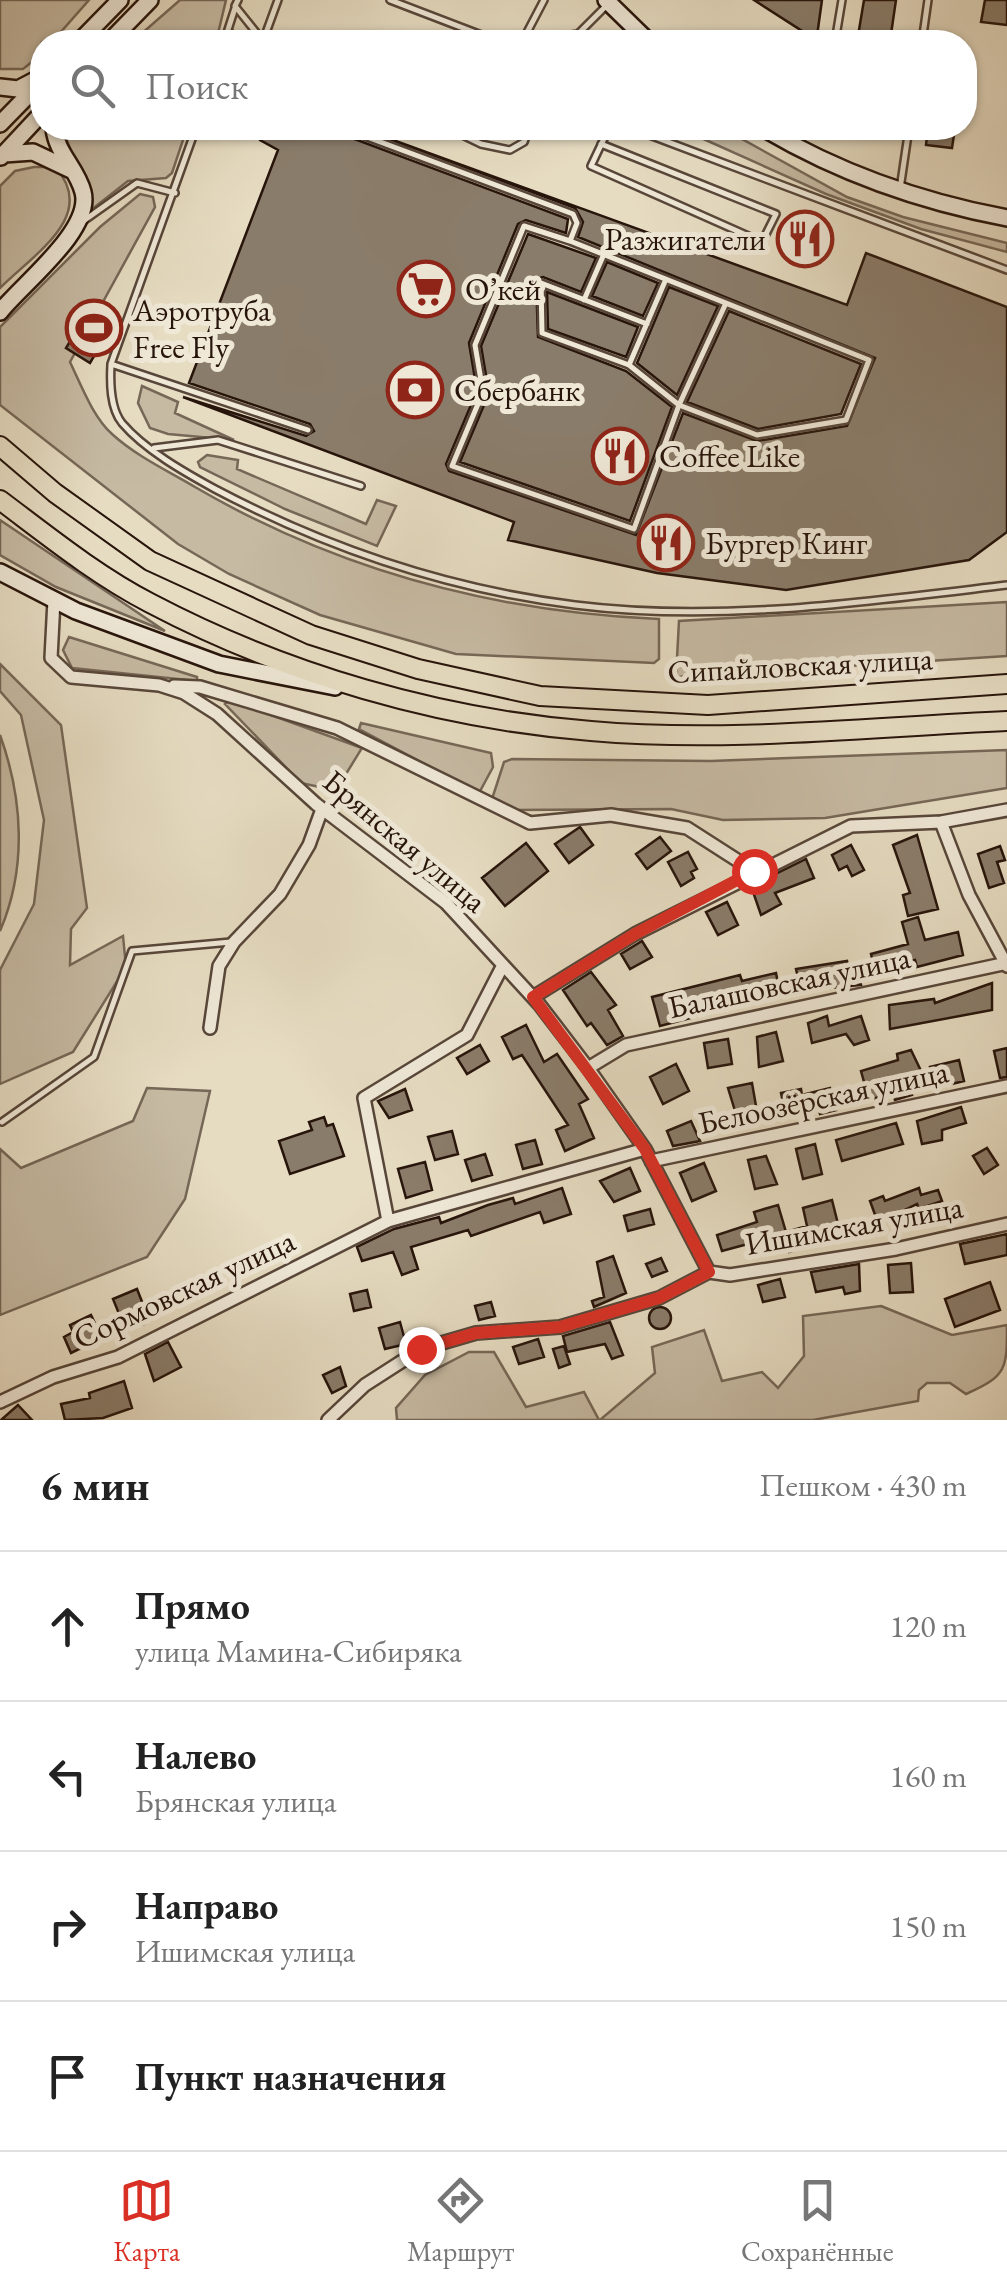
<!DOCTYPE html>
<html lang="ru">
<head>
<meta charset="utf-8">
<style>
	:root { --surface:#fff; --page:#f6f6f6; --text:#222; --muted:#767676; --line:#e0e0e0; --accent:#d93025 }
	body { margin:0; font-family:"EB Garamond",serif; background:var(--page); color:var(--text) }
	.stop { position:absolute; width:30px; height:30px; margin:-22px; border:8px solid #d93025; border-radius:50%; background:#fff }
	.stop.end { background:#d93025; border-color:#fff; box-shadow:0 2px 10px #0008 }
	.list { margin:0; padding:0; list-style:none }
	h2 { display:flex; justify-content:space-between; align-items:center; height:130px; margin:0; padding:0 40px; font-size:42px }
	h2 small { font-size:32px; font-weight:400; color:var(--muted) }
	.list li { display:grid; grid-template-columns:65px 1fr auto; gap:30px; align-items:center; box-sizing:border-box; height:150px; padding:0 40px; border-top:2px solid var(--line) }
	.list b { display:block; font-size:38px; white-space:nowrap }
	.list p { margin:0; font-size:32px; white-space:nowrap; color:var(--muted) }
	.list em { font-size:32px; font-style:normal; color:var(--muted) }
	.icon { flex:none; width:55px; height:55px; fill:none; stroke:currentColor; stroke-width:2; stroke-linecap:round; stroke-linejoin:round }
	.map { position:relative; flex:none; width:1007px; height:1420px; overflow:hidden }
	.search { position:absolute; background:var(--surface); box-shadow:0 2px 8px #0004; left:30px; right:30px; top:30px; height:110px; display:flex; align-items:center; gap:25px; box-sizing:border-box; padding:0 35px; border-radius:40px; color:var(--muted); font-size:38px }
	.sheet { height:730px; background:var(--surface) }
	nav { display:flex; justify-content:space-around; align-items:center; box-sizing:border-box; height:140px; border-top:2px solid var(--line); background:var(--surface); font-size:28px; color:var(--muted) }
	nav a { display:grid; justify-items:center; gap:5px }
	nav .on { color:var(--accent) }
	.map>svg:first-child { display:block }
	.green { fill:#c6baa3; stroke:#766757; stroke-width:2.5 }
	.building { fill:#8a7c6a; stroke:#27140b; stroke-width:2.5 }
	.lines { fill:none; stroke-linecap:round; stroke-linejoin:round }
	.lane-casing { stroke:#574639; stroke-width:10 }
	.street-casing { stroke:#574639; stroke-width:16 }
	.secondary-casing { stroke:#27140b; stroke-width:20 }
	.primary-casing { stroke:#27140b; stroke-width:22 }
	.lane { stroke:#efe8d7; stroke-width:5 }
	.street { stroke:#efe8d7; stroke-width:11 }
	.secondary { stroke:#efe8d7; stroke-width:15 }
	.primary { stroke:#e6dcc2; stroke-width:18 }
	.route { stroke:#d93025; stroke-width:12 }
	.labels { text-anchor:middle; stroke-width:10; stroke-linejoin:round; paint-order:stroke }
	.poi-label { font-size:32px; fill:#27140b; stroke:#efe8d7; text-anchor:start }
	.street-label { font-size:32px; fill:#27140b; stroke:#efe8d7 }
</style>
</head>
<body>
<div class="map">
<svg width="1007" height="1420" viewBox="0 0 1007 1420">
	<rect width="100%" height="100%" fill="#e6dcc2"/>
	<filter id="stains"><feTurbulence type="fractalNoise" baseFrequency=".002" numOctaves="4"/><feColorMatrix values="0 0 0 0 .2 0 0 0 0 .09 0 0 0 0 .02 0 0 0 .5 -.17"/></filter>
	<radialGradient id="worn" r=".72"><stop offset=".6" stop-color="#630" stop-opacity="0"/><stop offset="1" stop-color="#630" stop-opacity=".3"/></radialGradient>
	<!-- green -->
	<path class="green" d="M 0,0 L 89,0 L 52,42 L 42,42 L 38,57 L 23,69 L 0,69 Z
		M 180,0 L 226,0 L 216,42 L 132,42 Z
		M 63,128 L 187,128 L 172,173 L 166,178 L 128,181 L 91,210 C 90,177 70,158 63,128 Z
		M 679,128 L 722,128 L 847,197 L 903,217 L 1007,243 L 1007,252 L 921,229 L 826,194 Z
		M 34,167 L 55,167 C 99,215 34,254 0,288 L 0,186 L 15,171 Z
		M 140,194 L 153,197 L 155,207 L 70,362 C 81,385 93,417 112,434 C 136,456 168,471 195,487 C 339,571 493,612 659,619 L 659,659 L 654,663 L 456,654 L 320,615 L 229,574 L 178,544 L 0,405 L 0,327 L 100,227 Z
		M 142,386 L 178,402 L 175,413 L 234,440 L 168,434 L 150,428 L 138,403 Z
		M 207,455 L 238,460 L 237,469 L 366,524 L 377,500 L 396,506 L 377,546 L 285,509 L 200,467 L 198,462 Z
		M 0,520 L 165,631 L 56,587 L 0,555 Z
		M 1007,602 L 1007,656 L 676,677 L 679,621 Z
		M 69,637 L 197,677 L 197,681 L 72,668 L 63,650 Z
		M 0,664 L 61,725 L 87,908 L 71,929 L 70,965 L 123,936 L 126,967 L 73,1052 L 0,1084 L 0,970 L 34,904 L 44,820 L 21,715 L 0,691 Z
		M 229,700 L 362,748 L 341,782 L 329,789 L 301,783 L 225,704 Z
		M 361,723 L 491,753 L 493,767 L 479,793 L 359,729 Z
		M 0,735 C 23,799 27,868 0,931 Z
		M 1007,750 L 1007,788 L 825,818 L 723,820 L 671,809 L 511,810 L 492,799 L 504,762 L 512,759 L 711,761 Z
		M 147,1088 L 210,1091 L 185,1199 L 147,1257 L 0,1315 L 0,1149 L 21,1168 L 133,1121 Z
		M 881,1306 L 952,1335 L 1007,1325 C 1007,1369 1007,1376 966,1394 L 950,1383 L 927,1383 L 919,1390 L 918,1401 L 813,1420 L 600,1420 L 655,1373 L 652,1347 L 704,1330 L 722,1381 L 762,1372 L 778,1388 L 804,1356 L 803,1316 Z
		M 469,1352 L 494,1352 L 526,1407 L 584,1392 L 599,1420 L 397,1420 L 396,1408 L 425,1375 Z"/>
	<!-- building -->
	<path class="building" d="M 754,0 L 822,0 L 817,36 L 810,42 L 795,42 L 802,31 Z
		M 864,0 L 896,0 L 890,41 L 858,36 Z
		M 985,0 L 1007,0 L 1007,25 L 981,22 Z
		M 252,128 L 337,128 L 341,134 L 568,219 L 566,233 L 526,220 L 518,224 L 469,343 L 477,391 L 446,464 L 449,471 L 636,535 L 683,413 L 757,441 L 847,426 L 875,358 L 578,237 L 583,222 L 575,208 L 360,128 L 847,305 L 866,253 L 1007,307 L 1007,532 L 969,560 L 786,590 L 657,573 L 508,540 L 514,522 L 183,397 L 306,436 L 314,431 L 310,424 L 189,383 L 278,150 L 260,140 Z
		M 928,128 L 955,128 L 952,148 L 926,145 Z
		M 528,234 L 596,258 L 581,292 L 543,277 L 536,279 L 538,337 L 626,371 L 672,407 L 630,521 L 460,462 L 489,393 L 481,346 Z
		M 607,262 L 658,283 L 643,316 L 592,296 Z
		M 669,287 L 718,306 L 677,395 L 637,363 Z
		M 547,292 L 638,327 L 626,357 L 548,329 Z
		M 93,303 L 117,317 L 90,363 L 66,348 Z
		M 729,311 L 861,364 L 841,414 L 758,429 L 687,402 Z
		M 580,827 L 593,845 L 569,863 L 555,844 Z
		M 917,835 L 938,909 L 908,916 L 903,895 L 910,893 L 893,845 Z
		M 660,837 L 671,851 L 647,869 L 636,854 Z
		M 526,843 L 548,871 L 505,906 L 482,878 Z
		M 851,845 L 864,870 L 852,876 L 847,866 L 839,870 L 832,855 Z
		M 1000,846 L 1005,860 L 997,862 L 1004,883 L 989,888 L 978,854 Z
		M 688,852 L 697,869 L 691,872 L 694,878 L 681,886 L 668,862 Z
		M 806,859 L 814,878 L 775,893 L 781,904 L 761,915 L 751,886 Z
		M 727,902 L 738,925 L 718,935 L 706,912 Z
		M 918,917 L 925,940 L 958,932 L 963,955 L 917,967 L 915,960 L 894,964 L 896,970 L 859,978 L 861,985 L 801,991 L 796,969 L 847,961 L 849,969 L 873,963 L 871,954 L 908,944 L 902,922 Z
		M 642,941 L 652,957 L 630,969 L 621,954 Z
		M 591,972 L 616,1005 L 608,1010 L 623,1036 L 607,1045 L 591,1023 L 587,1026 L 563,990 Z
		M 776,973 L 779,988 L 766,991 L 767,998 L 660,1026 L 652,997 L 740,975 L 742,981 Z
		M 992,983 L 992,1010 L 890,1029 L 889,1005 L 934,999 L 935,1003 Z
		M 827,1016 L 829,1026 L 861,1016 L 869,1040 L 854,1045 L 846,1034 L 812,1043 L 808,1023 Z
		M 526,1025 L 544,1062 L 557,1054 L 588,1099 L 579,1104 L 594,1138 L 565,1151 L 556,1130 L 568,1125 L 522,1055 L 513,1059 L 502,1037 Z
		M 776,1032 L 783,1061 L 759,1067 L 757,1037 Z
		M 728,1039 L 732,1064 L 708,1068 L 704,1043 Z
		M 480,1045 L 489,1061 L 467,1074 L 457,1058 Z
		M 1007,1048 L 1007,1077 L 1000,1078 L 994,1051 Z
		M 911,1050 L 922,1073 L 907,1077 L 912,1095 L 895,1100 L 893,1093 L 869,1100 L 861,1071 L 898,1060 L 897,1054 Z
		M 959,1060 L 964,1081 L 935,1088 L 930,1067 Z
		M 676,1064 L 689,1091 L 663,1104 L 650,1077 Z
		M 752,1083 L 759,1123 L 740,1127 L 728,1088 Z
		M 830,1088 L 836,1110 L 820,1114 L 818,1106 L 785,1112 L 781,1093 L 801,1089 L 802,1095 Z
		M 405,1089 L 412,1110 L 389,1118 L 378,1101 Z
		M 961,1107 L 966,1123 L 942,1130 L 942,1140 L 922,1144 L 917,1121 Z
		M 324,1117 L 327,1126 L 333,1124 L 344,1156 L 290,1174 L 279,1141 L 312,1130 L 309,1122 Z
		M 691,1121 L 700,1141 L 673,1146 L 667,1131 Z
		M 896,1123 L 903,1144 L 842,1161 L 836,1140 Z
		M 452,1131 L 458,1154 L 435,1160 L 428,1137 Z
		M 535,1140 L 542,1164 L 523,1169 L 516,1145 Z
		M 815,1144 L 822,1174 L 803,1179 L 796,1149 Z
		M 987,1148 L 998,1165 L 984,1174 L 973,1156 Z
		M 485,1154 L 492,1175 L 472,1181 L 465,1160 Z
		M 766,1156 L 777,1184 L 755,1189 L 748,1160 Z
		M 425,1162 L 432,1190 L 406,1198 L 398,1169 Z
		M 704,1163 L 716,1191 L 692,1201 L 680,1173 Z
		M 630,1168 L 640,1191 L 614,1202 L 600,1181 Z
		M 562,1188 L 571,1214 L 544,1223 L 540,1212 L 471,1236 L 468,1230 L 411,1247 L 418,1269 L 402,1275 L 393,1252 L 362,1261 L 357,1247 L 394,1229 L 439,1217 L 441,1223 L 488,1205 L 513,1198 L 515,1204 Z
		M 919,1188 L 921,1195 L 938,1190 L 942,1201 L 919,1209 L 917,1204 L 878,1223 L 870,1201 L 883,1196 L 885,1201 Z
		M 832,1200 L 841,1236 L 789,1252 L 785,1234 L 722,1251 L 717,1235 L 757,1222 L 754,1212 L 778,1205 L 786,1232 L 807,1226 L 803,1208 Z
		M 650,1209 L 654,1224 L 628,1231 L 624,1216 Z
		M 1007,1234 L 1007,1255 L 965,1264 L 960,1244 Z
		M 613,1256 L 626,1293 L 594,1307 L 592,1301 L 604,1297 L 597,1262 Z
		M 661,1258 L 667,1271 L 652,1277 L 646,1264 Z
		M 911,1263 L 913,1292 L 890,1293 L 888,1265 Z
		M 859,1264 L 860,1291 L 845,1294 L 843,1287 L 816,1292 L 811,1272 Z
		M 780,1279 L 785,1297 L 763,1302 L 758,1285 Z
		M 990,1282 L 1000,1310 L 955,1327 L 945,1299 Z
		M 137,1289 L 146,1312 L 140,1315 L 144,1324 L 126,1331 L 113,1299 Z
		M 367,1290 L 371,1307 L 354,1311 L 350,1294 Z
		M 491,1302 L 495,1316 L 479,1320 L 475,1306 Z
		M649 1318a11 11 0 1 1 22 0a11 11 0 1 1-22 0Z
		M 91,1315 L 102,1338 L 71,1353 L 64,1337 L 73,1332 L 70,1325 Z
		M 400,1322 L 406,1344 L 385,1349 L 379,1328 Z
		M 610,1322 L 623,1355 L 612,1359 L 605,1344 L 567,1352 L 563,1336 Z
		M 538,1339 L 544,1357 L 519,1364 L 513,1347 Z
		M 168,1342 L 181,1367 L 154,1381 L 145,1354 Z
		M 564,1346 L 570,1364 L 559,1368 L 553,1349 Z
		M 340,1367 L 346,1386 L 332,1393 L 323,1375 Z
		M 124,1381 L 132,1408 L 103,1418 L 65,1420 L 61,1404 L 90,1398 L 89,1393 Z
		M 18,1405 L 32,1420 L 1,1420 Z"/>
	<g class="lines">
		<!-- lane casing -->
		<g class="lane-casing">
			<path id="lane" d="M 238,0 L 235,6 L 263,41
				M 390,0 L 484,36 L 519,42
				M 228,31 L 240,42
				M 224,42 L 235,8
				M 267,42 L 263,41 L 278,0
				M 522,42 L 544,0
				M 525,42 L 578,34 L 607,5
				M 835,42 L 842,0
				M 922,42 L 928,0
				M 196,128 L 111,364 C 110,383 110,408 122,423 C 145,450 184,472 215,489 C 327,548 448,589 575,605 C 718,623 865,602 1007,585
				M 343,128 L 573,214 L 577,223 L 570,241 L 524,226 L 475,345 L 483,392 L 452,466 L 634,529 L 679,405 L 726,303
				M 448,128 L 481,144 L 510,150 L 524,142 L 529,128
				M 631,128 L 1007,270
				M 601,144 L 776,214 L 762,242 L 591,166 L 609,128
				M 900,189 L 909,128
				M 82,222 L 137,183 L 175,193
				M 570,241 L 869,360 L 846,420 L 757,435 L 679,405 L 629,365 L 666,279
				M 584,300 L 604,254
				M 111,364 L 308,430
				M 629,365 L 542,333 L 541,283 L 647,324
				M 154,448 L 218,440 L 361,486
				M 2,1122 L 94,1057 L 132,951 L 231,942"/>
		</g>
		<!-- street casing -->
		<g class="street-casing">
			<path id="street" d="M 54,600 L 51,658 L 71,677 L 159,685 L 184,693 L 217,714 L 316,804 L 446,903 L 539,1004 L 588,1068 L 645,1149 L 709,1272
				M 174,686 L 200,687 L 337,728 L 530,823 L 611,815 L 687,828 L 754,871
				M 941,822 L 969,895 L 1007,966
				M 533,997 L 635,934 L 851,826 L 941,822 L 1007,810
				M 210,1028 L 219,966 L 234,942 L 280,894 L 309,845 L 322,809
				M 588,1068 L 626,1045 L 1007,963
				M 651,1161 L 1007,1086
				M 388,1221 L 364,1098 L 467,1035 L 503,965
				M 0,1402 L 53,1377 L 118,1357 L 388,1221 L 645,1149
				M 328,1420 L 365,1385 L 421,1349 L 476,1333 L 560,1327 L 659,1298 L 709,1272 L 730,1275 L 896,1249 L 1007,1224"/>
		</g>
		<!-- secondary casing -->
		<g class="secondary-casing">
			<path id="secondary" d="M 606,0 L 649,42
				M 79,42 L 120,0
				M 109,42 L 150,0
				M 0,87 L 18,89 L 39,78
				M 0,124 L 42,81
				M 763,128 C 837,172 922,202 1007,218
				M 4,154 L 33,152 L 71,170
				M 1,157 L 42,113
				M 0,312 C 22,284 93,230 83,192 C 77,168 56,153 54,128
				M 0,572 L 76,611 L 219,664 L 335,687"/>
		</g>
		<!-- primary casing -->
		<g class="primary-casing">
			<path id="primary" d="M 0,446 L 55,493 L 150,561 L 311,635 L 418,669 L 540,696 L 708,705 L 1007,684
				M 0,500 C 48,536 96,575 150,603 C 285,674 439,719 591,731 C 728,743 870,727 1007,721"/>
		</g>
		<!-- lane -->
		<use href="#lane" class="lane"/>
		<!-- street -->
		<use href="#street" class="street"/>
		<!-- secondary -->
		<use href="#secondary" class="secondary"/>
		<!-- primary -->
		<use href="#primary" class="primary"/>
	</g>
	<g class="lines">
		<!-- route -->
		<path class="route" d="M 421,1349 L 476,1333 L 560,1327 L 659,1298 L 709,1272 L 645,1149 L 533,997 L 635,934 L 754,871"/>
	</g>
	<!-- icons -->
	<defs>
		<g id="restaurant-ring" transform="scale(2.875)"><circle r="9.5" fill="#efe8d7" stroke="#8f2418" stroke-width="1.5"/><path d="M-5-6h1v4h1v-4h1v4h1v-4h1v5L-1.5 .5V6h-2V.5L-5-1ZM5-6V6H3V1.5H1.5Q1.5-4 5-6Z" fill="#8f2418"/></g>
		<g id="supermarket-ring" transform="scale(2.875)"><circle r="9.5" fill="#efe8d7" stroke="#8f2418" stroke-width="1.5"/><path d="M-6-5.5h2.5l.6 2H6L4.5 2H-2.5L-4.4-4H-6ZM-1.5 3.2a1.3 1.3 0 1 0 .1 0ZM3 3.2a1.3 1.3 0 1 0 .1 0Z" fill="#8f2418"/></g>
		<g id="stadium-ring" transform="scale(2.875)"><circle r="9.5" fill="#efe8d7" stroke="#8f2418" stroke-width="1.5"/><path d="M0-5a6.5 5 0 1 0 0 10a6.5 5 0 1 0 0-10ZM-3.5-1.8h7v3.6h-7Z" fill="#8f2418"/></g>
		<g id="bank-ring" transform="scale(2.875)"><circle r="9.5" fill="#efe8d7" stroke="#8f2418" stroke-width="1.5"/><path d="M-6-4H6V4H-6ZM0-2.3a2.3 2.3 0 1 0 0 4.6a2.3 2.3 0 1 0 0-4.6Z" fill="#8f2418"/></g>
	</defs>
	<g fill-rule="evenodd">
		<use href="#restaurant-ring" x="805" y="239"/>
		<use href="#supermarket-ring" x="426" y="289"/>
		<use href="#stadium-ring" x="94" y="328"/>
		<use href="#bank-ring" x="415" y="390"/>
		<use href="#restaurant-ring" x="620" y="456"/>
		<use href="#restaurant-ring" x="666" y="543"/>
	</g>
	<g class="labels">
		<!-- poi labels -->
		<g class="poi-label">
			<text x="766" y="250" text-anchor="end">Разжигатели</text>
			<text x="465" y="300">О’кей</text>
			<text x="133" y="321">Аэротруба<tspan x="133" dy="37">Free Fly</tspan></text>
			<text x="454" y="401">Сбербанк</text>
			<text x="659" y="467">Coffee Like</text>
			<text x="705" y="554">Бургер Кинг</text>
		</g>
		<!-- street labels -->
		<g class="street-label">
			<text transform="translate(800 665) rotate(-3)" y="11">Сипайловская улица</text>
			<text transform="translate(405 841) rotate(40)" y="11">Брянская улица</text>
			<text transform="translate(789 982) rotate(-12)" y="11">Балашовская улица</text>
			<text transform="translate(823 1097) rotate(-12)" y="11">Белоозёрская улица</text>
			<text transform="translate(854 1225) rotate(-10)" y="11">Ишимская улица</text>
			<text transform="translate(184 1289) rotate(-25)" y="11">Сормовская улица</text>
		</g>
	</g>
	<rect width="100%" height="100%" filter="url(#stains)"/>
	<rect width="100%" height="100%" fill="url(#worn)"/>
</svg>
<div class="stop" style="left:754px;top:871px"></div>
<div class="stop end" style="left:421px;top:1349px"></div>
<div class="search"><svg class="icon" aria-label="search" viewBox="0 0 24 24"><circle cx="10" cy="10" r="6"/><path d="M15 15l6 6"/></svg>Поиск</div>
</div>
<section class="sheet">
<h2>6 мин<small>Пешком · 430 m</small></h2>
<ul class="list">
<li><svg class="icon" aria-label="ahead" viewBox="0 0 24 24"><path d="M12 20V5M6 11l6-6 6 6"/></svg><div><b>Прямо</b><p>улица Мамина-Сибиряка</p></div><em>120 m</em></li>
<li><svg class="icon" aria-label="left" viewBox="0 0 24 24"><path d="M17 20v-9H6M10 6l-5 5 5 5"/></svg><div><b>Налево</b><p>Брянская улица</p></div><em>160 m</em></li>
<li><svg class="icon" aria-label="right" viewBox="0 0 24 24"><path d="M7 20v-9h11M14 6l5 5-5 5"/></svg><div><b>Направо</b><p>Ишимская улица</p></div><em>150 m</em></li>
<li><svg class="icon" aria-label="arrive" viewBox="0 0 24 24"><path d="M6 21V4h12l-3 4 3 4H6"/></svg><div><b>Пункт назначения</b></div></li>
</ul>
</section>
<nav>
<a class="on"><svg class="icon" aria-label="map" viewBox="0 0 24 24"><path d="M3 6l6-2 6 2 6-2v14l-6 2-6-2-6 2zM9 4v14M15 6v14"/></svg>Карта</a>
<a><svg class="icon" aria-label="directions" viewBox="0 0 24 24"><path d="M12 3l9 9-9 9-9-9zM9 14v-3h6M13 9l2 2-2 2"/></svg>Маршрут</a>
<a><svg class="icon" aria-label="saved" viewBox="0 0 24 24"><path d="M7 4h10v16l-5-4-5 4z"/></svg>Сохранённые</a>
</nav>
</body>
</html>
